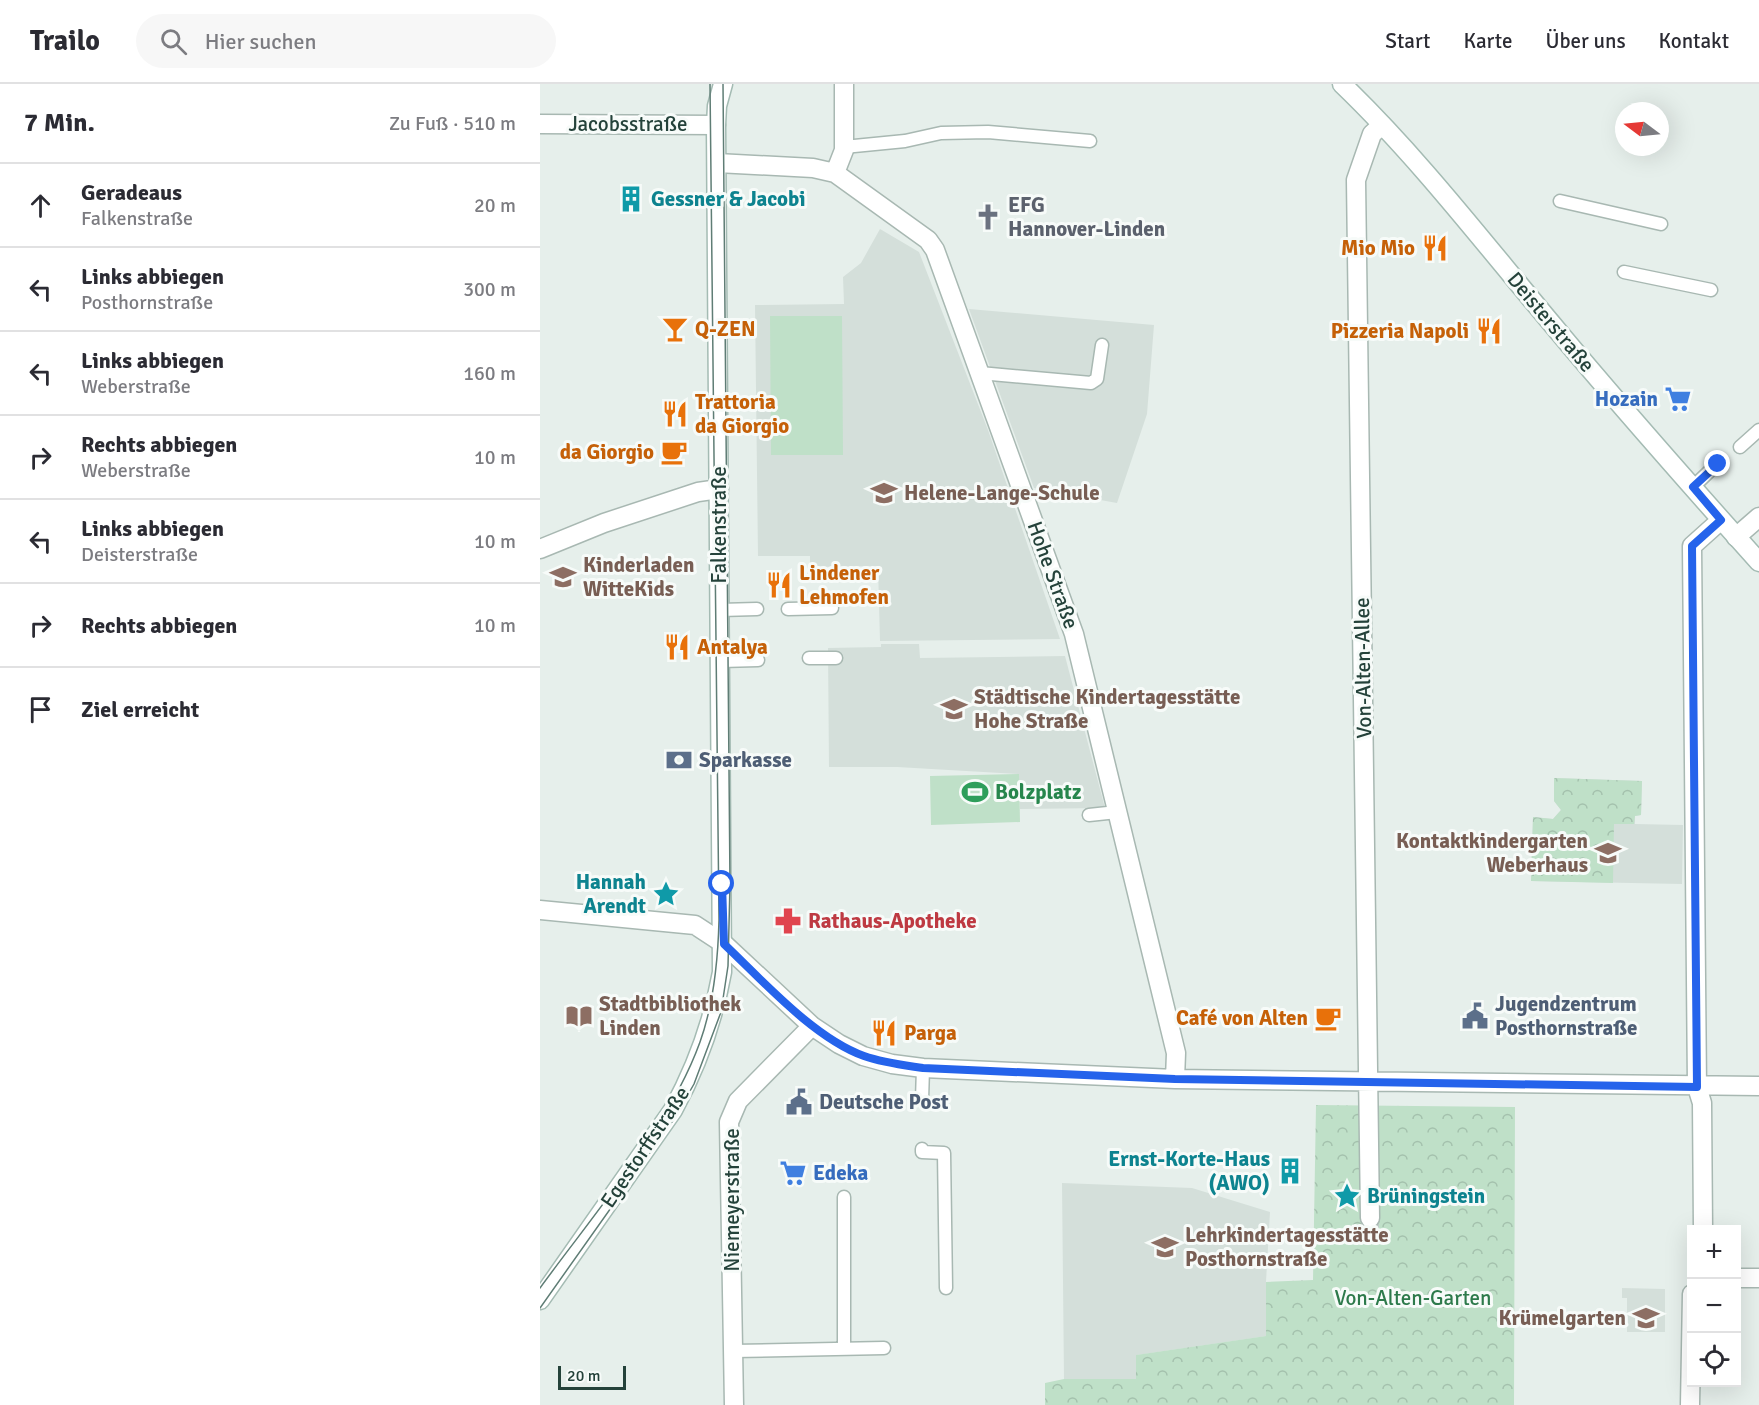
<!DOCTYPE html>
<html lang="de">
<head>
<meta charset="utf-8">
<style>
	:root { --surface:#fff; --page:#f7f7f7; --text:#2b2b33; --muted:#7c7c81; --line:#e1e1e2 }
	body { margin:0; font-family:Signika,sans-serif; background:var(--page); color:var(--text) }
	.controls { position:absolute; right:18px; bottom:18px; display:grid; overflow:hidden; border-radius:0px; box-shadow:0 6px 24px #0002 }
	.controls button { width:54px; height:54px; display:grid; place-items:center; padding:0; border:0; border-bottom:2px solid var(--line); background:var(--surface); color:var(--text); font:30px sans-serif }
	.compass { position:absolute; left:1075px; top:18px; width:54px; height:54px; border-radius:50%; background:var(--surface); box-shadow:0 6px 24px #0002; rotate:286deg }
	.scale { position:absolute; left:18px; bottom:15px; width:68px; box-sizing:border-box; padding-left:6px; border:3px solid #24423a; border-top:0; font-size:16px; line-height:21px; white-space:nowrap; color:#24423a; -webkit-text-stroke:4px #f7fbf9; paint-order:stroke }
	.stop { position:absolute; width:18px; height:18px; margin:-14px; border:4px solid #2563eb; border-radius:50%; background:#fff }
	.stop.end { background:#2563eb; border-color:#fff; box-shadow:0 2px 6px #0008 }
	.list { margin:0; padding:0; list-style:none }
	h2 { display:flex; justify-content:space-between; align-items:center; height:78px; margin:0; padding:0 24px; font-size:26px }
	h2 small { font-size:20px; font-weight:400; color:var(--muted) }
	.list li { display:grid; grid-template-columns:39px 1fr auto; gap:18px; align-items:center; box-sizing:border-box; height:84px; padding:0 24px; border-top:2px solid var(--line) }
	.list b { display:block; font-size:22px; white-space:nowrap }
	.list p { margin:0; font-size:20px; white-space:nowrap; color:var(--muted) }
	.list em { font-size:20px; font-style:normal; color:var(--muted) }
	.icon { flex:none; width:33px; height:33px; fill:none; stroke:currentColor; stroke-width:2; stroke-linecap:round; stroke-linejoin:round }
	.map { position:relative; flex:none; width:1219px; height:1321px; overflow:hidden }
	header { display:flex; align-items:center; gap:36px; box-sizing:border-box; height:84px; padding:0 30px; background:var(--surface); border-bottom:2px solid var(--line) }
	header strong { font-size:28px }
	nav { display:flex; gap:33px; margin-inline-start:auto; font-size:21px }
	.search { width:420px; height:54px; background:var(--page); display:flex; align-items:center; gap:15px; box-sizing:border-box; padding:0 21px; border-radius:33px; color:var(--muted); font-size:22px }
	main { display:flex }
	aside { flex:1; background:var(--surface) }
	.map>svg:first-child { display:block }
	.built { fill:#d4dfda }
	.park { fill:url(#park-crowns) }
	.garden { fill:#bfe0c8 }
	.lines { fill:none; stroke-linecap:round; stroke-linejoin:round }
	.street-tunnel { stroke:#bfccc8; stroke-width:18; stroke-dasharray:18 9; stroke-linecap:butt }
	.lane-casing { stroke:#a8b8b2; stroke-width:15 }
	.street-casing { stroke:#a8b8b2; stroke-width:21 }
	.secondary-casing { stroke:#a4bbb3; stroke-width:21 }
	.lane { stroke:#fff; stroke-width:12 }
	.street { stroke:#fff; stroke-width:18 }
	.secondary { stroke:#fff; stroke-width:18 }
	.tram { stroke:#5f7d75; stroke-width:1.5 }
	.route { stroke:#2563eb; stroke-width:8 }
	.labels { text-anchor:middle; stroke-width:6; stroke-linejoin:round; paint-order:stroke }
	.street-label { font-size:21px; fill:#24423a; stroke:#f7fbf9 }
	.culture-label { font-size:21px; font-weight:bold; fill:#0d838f; stroke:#f7fbf9; text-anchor:start }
	.worship-label { font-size:21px; font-weight:bold; fill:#5b616d; stroke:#f7fbf9; text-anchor:start }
	.food-label { font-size:21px; font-weight:bold; fill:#c56008; stroke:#f7fbf9; text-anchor:start }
	.shop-label { font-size:21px; font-weight:bold; fill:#366cbe; stroke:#f7fbf9; text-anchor:end }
	.education-label { font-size:21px; font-weight:bold; fill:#785e54; stroke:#f7fbf9; text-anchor:start }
	.service-label { font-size:21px; font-weight:bold; fill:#4e5e75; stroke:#f7fbf9; text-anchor:start }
	.leisure-label { font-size:21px; font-weight:bold; fill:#27864d; stroke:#f7fbf9; text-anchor:start }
	.health-label { font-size:21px; font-weight:bold; fill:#be3a42; stroke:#f7fbf9; text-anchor:start }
	.park-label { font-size:21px; fill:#2d7a4b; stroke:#f7fbf9 }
</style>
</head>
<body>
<header>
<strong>Trailo</strong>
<div class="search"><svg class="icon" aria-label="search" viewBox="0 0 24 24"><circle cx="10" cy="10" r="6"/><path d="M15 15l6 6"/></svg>Hier suchen</div>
<nav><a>Start</a><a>Karte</a><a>Über uns</a><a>Kontakt</a></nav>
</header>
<main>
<aside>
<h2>7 Min.<small>Zu Fuß · 510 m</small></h2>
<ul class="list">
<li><svg class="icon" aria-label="ahead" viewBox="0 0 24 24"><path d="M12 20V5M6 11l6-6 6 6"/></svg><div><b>Geradeaus</b><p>Falkenstraße</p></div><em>20 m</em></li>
<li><svg class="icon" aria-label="left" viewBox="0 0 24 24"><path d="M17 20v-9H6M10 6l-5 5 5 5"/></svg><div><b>Links abbiegen</b><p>Posthornstraße</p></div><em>300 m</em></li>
<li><svg class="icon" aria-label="left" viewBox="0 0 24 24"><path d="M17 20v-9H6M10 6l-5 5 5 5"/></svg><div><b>Links abbiegen</b><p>Weberstraße</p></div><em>160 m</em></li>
<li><svg class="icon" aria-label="right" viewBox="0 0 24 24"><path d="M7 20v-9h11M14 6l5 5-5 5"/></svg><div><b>Rechts abbiegen</b><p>Weberstraße</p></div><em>10 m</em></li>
<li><svg class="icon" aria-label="left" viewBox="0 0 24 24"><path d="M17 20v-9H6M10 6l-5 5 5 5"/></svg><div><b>Links abbiegen</b><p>Deisterstraße</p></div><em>10 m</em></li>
<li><svg class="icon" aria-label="right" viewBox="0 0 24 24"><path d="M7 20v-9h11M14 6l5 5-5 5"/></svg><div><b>Rechts abbiegen</b></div><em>10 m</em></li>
<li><svg class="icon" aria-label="arrive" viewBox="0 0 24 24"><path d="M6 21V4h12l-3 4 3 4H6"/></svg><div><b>Ziel erreicht</b></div></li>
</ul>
</aside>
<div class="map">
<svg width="1219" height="1321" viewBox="0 0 1219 1321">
	<defs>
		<pattern id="park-crowns" width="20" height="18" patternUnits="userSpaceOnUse" patternTransform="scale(1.5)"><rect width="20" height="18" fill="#bfe0c8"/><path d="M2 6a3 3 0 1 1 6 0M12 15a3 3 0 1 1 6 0" fill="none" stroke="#a4c1ad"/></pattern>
	</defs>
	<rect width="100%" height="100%" fill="#e6efeb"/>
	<!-- built -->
	<path class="built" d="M 340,145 L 379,168 L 448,346 L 520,555 L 340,557 L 338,482 L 270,483 L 270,472 L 218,472 L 215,221 L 304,220 L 303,193 L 321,179 Z
		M 429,225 L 614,241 L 607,330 L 577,419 L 494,404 Z
		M 341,560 L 379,560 L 380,574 L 525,572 L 565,724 L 480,725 L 478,690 L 357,683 L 289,683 L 288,564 L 341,563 Z
		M 1014,694 L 1102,697 L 1101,731 L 1095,732 L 1095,740 L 1143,741 L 1142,800 L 991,797 L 993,733 L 1013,735 L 1021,726 L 1014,717 Z
		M 522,1099 L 652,1104 L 730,1128 L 726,1198 L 727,1252 L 597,1271 L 596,1295 L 524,1295 Z
		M 1082,1204 L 1125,1205 L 1125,1248 L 1087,1248 L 1087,1214 L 1082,1214 Z"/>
	<!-- park -->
	<path class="park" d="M 1014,694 L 1102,697 L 1101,731 L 1095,732 L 1094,740 L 1074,740 L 1073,799 L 991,797 L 993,733 L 1013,735 L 1021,726 L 1014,717 Z
		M 776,1021 L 975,1023 L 974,1321 L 505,1321 L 505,1299 L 524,1295 L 596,1295 L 596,1271 L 726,1252 L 726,1198 L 773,1196 Z"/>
	<!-- garden -->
	<path class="garden" d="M 230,232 L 302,232 L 303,371 L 231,371 Z
		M 479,690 L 480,738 L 391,741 L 390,692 Z"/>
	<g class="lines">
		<!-- street-tunnel -->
		<path class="street-tunnel" d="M 830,1150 L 830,1134"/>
		<!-- lane casing -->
		<g class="lane-casing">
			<path id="lane" d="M 304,63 L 365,57 L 401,49 L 448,48 L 550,57
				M 1020,117 L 1121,140
				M 1084,188 L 1171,206
				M 440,289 L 551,299 L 557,295 L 562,261
				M 1200,363 L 1219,346
				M 1153,403 L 1178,379
				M 248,525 L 292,524
				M 180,526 L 217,525
				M 269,574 L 296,574
				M 181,577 L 218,576
				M 549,731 L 577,728
				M 382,1016 L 383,984
				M 382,1065 L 382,1068 L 404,1069 L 406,1204
				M 304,1113 L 304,1264
				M 193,1267 L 344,1264"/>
		</g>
		<!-- street casing -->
		<g class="street-casing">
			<path id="street" d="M 0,40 L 176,41
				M 177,79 L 273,84 L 295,89 L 388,156 L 395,166 L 534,550 L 636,969 L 635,995
				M 295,89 L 304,66 L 304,0
				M 1196,453 L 1219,433
				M 0,465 L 64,439 L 158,408 L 179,405
				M 0,826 L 155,841 L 184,860 L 272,942 L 299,960 L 323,972 L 352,980 L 383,984 L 635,995 L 1219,1002
				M 830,1134 L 816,96 L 832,50 L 842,41
				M 1163,1146 L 1162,1019 L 1157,1003 L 1152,462 L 1181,436
				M 1196,1194 L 1219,1194
				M 194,1321 L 189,1038 L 198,1017 L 272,942
				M 1150,1321 L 1152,1210"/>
		</g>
		<!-- secondary casing -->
		<g class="secondary-casing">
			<path id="secondary" d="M 802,0 C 880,75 947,163 1017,246 C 1082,324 1151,402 1219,478
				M 0,1216 L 133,1026 C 157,982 173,938 182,888 L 176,41 L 177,22 L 183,0"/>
		</g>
		<!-- lane -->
		<use href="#lane" class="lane"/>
		<!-- street -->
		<use href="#street" class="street"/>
		<!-- secondary -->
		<use href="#secondary" class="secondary"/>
		<!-- tram -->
		<path class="tram" d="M 0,1204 C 53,1131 130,1042 160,958 C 174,919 178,877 179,836 L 170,0
			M 0,1224 L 134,1035 L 154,1000 L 181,928 L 188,882 L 190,800 L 183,0"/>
	</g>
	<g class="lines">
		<!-- route -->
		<path class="route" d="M 182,800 L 184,860 C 223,897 274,954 324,972 C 344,979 363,981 383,984 L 635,995 L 1157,1003 L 1152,462 L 1181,436 L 1153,403 L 1178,380"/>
	</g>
	<!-- icons -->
	<defs>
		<g id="building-bare" transform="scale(2.07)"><path d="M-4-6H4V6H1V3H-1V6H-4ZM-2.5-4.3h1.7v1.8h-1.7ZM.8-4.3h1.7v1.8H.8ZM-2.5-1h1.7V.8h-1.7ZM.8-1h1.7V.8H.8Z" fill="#0f9aa8" stroke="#f7fbf9" stroke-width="2.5" paint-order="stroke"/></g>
		<g id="church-bare" transform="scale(2.07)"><path d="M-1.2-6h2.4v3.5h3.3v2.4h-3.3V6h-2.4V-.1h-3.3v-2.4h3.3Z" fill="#6b7280" stroke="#f7fbf9" stroke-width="2.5" paint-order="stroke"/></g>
		<g id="restaurant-bare" transform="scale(2.07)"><path d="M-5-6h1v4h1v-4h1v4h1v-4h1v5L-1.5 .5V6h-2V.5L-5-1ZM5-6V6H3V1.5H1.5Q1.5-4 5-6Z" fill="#e8710a" stroke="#f7fbf9" stroke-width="2.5" paint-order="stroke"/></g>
		<g id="bar-bare" transform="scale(2.07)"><path d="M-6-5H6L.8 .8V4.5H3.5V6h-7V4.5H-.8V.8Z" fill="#e8710a" stroke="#f7fbf9" stroke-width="2.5" paint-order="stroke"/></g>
		<g id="supermarket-bare" transform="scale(2.07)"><path d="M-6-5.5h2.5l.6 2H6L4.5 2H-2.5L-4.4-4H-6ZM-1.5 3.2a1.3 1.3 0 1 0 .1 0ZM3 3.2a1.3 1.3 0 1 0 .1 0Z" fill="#3f7fe0" stroke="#f7fbf9" stroke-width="2.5" paint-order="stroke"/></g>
		<g id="cafe-bare" transform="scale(2.07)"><path d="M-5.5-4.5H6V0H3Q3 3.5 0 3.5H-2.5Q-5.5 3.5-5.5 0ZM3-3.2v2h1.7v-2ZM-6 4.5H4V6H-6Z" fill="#e8710a" stroke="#f7fbf9" stroke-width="2.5" paint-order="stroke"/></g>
		<g id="school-bare" transform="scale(2.07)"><path d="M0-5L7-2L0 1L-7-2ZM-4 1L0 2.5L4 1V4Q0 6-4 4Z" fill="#8d6e63" stroke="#f7fbf9" stroke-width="2.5" paint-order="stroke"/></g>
		<g id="bank-bare" transform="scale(2.07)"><path d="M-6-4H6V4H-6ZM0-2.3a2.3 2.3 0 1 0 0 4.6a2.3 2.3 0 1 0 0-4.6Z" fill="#5c6f8a" stroke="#f7fbf9" stroke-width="2.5" paint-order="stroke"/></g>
		<g id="stadium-bare" transform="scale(2.07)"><path d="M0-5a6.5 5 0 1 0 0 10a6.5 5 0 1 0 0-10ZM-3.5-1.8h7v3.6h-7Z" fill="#2e9e5b" stroke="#f7fbf9" stroke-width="2.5" paint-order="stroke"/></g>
		<g id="sight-bare" transform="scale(2.07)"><path d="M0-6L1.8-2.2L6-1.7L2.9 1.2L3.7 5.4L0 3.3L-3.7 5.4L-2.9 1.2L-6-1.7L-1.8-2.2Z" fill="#0f9aa8" stroke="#f7fbf9" stroke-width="2.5" paint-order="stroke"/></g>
		<g id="pharmacy-bare" transform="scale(2.07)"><path d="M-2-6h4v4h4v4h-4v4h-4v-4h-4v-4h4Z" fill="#e0444e" stroke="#f7fbf9" stroke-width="2.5" paint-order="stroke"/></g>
		<g id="library-bare" transform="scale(2.07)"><path d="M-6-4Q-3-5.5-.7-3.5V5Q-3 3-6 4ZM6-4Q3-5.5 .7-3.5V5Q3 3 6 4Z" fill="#8d6e63" stroke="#f7fbf9" stroke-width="2.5" paint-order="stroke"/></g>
		<g id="civic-bare" transform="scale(2.07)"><path d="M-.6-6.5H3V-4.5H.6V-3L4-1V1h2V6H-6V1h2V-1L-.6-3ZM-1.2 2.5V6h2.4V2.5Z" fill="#5c6f8a" stroke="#f7fbf9" stroke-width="2.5" paint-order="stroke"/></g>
	</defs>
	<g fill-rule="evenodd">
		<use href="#building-bare" x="91" y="115"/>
		<use href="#church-bare" x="448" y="133"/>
		<use href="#restaurant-bare" x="895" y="164"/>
		<use href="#bar-bare" x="135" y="245"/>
		<use href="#restaurant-bare" x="949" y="247"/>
		<use href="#supermarket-bare" x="1138" y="315"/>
		<use href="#restaurant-bare" x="135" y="330"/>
		<use href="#cafe-bare" x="134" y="368"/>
		<use href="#school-bare" x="344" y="409"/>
		<use href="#school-bare" x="23" y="493"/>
		<use href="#restaurant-bare" x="239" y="501"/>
		<use href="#restaurant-bare" x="137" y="563"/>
		<use href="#school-bare" x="414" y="625"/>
		<use href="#bank-bare" x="139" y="676"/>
		<use href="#stadium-bare" x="435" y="708"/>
		<use href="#school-bare" x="1068" y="769"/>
		<use href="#sight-bare" x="126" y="810"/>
		<use href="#pharmacy-bare" x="248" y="837"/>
		<use href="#library-bare" x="39" y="932"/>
		<use href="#civic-bare" x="935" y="932"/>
		<use href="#cafe-bare" x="788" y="934"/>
		<use href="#restaurant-bare" x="344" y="949"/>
		<use href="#civic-bare" x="259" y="1018"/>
		<use href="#building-bare" x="750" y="1087"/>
		<use href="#supermarket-bare" x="253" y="1089"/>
		<use href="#sight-bare" x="807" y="1112"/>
		<use href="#school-bare" x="625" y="1163"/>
		<use href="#school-bare" x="1106" y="1234"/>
	</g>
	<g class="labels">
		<!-- street labels -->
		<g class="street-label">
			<text x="88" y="47">Jacobsstraße</text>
			<text transform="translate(1011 238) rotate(50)" y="7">Deisterstraße</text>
			<text transform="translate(179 441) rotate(-90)" y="7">Falkenstraße</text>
			<text transform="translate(513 491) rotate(70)" y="7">Hohe Straße</text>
			<text transform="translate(823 584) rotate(-91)" y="7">Von-Alten-Allee</text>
			<text transform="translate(105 1063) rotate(-56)" y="7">Egestorffstraße</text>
			<text transform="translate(192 1116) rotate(-90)" y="7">Niemeyerstraße</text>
		</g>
		<!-- culture labels -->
		<g class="culture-label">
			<text x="111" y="122">Gessner &amp; Jacobi</text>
			<text x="106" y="805" text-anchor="end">Hannah<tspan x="106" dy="24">Arendt</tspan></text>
			<text x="730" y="1082" text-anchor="end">Ernst-Korte-Haus<tspan x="730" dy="24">(AWO)</tspan></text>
			<text x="827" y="1119">Brüningstein</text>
		</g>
		<!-- worship labels -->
		<g class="worship-label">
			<text x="468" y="128">EFG<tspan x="468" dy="24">Hannover-Linden</tspan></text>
		</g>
		<!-- food labels -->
		<g class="food-label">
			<text x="875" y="171" text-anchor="end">Mio Mio</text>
			<text x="155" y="252">Q-ZEN</text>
			<text x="929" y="254" text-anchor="end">Pizzeria Napoli</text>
			<text x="155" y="325">Trattoria<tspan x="155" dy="24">da Giorgio</tspan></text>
			<text x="114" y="375" text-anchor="end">da Giorgio</text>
			<text x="259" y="496">Lindener<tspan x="259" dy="24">Lehmofen</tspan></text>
			<text x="157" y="570">Antalya</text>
			<text x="768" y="941" text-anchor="end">Café von Alten</text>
			<text x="364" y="956">Parga</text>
		</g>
		<!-- shop labels -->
		<g class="shop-label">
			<text x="1118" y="322">Hozain</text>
			<text x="273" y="1096" text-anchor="start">Edeka</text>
		</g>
		<!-- education labels -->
		<g class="education-label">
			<text x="364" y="416">Helene-Lange-Schule</text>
			<text x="43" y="488">Kinderladen<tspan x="43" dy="24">WitteKids</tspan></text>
			<text x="434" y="620">Städtische Kindertagesstätte<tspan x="434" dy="24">Hohe Straße</tspan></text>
			<text x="1048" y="764" text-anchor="end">Kontaktkindergarten<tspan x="1048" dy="24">Weberhaus</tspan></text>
			<text x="59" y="927">Stadtbibliothek<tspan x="59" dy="24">Linden</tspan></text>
			<text x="645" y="1158">Lehrkindertagesstätte<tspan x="645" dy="24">Posthornstraße</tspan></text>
			<text x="1086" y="1241" text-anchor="end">Krümelgarten</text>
		</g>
		<!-- service labels -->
		<g class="service-label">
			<text x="159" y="683">Sparkasse</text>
			<text x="955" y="927">Jugendzentrum<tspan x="955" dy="24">Posthornstraße</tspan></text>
			<text x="279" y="1025">Deutsche Post</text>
		</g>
		<!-- leisure labels -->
		<g class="leisure-label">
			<text x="455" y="715">Bolzplatz</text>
		</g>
		<!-- health labels -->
		<g class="health-label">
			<text x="268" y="844">Rathaus-Apotheke</text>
		</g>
		<!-- park labels -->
		<g class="park-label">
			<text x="873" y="1221">Von-Alten-Garten</text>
		</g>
	</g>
</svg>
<div class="controls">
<button>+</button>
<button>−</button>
<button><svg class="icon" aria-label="locate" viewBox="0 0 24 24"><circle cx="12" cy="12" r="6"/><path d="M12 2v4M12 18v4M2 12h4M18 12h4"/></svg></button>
</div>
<svg class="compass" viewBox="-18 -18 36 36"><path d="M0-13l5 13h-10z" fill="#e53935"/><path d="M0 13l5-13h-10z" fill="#7c7c81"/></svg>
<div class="scale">20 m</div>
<div class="stop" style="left:182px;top:800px"></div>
<div class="stop end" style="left:1178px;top:380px"></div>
</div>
</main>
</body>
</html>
